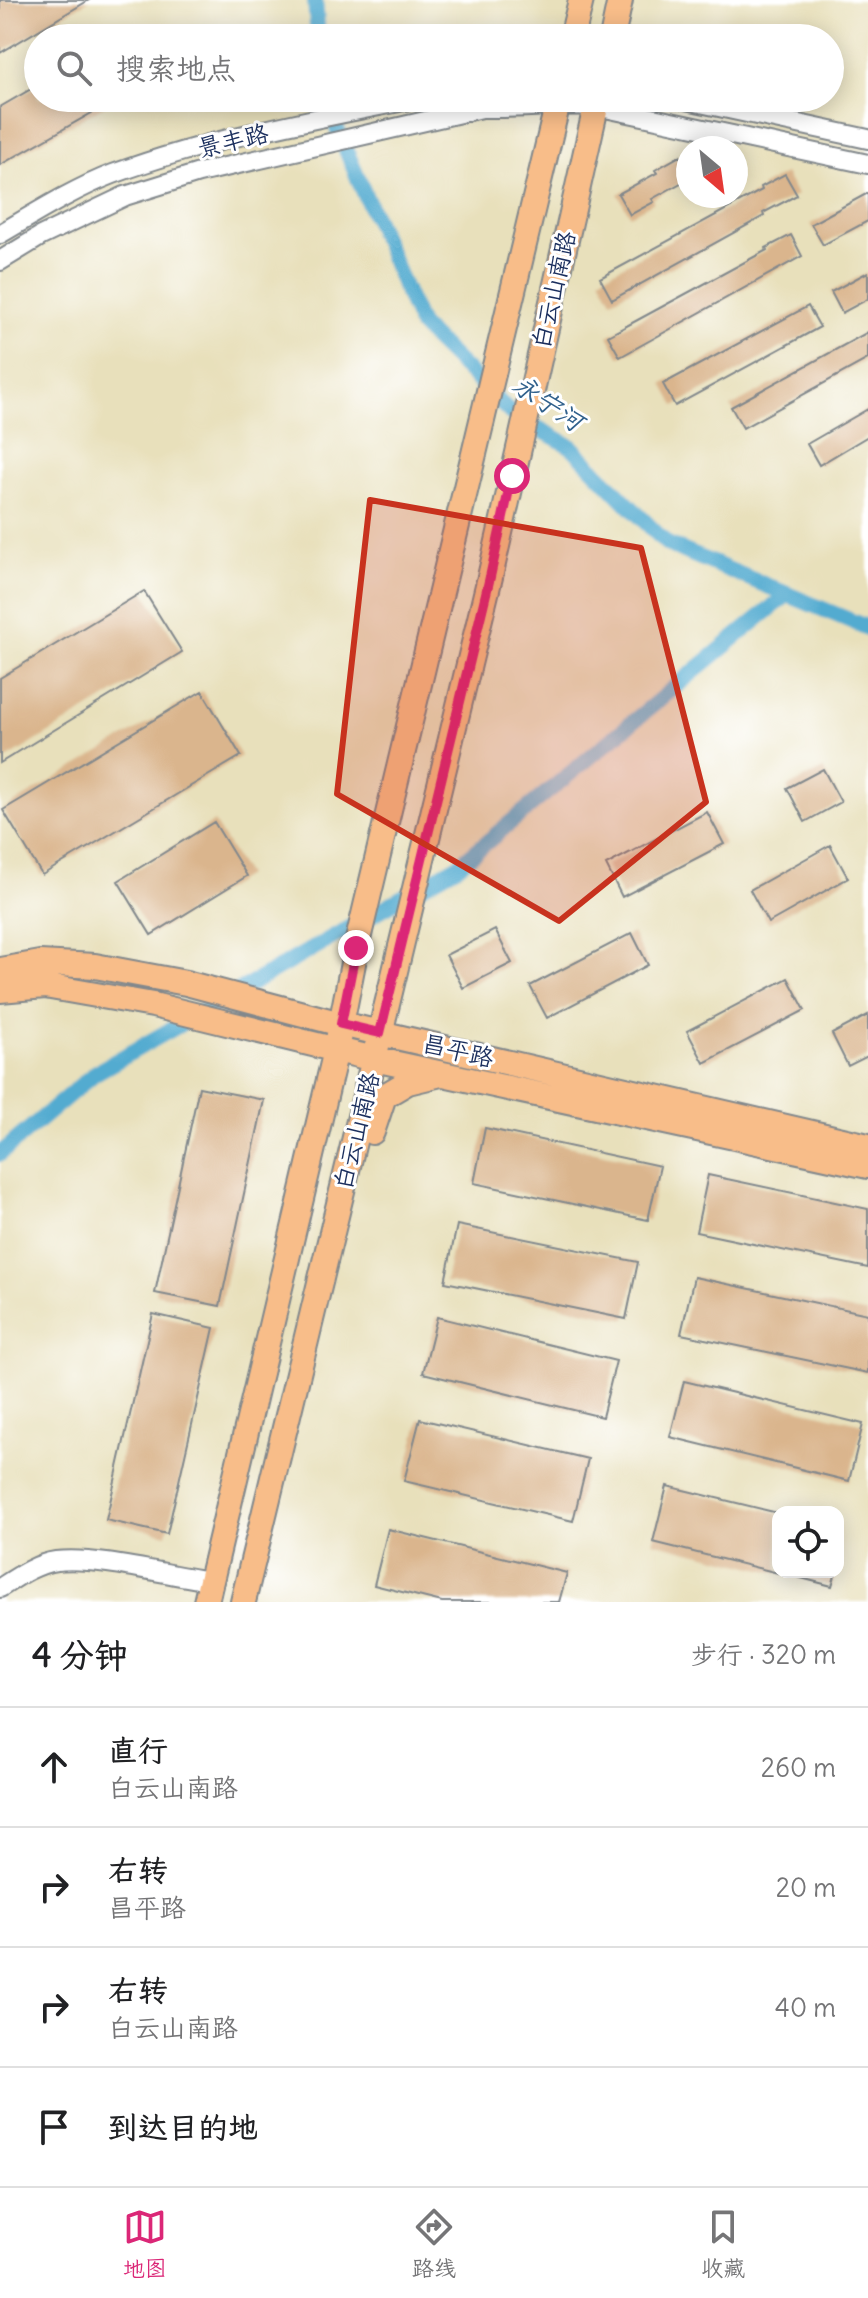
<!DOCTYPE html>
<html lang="zh">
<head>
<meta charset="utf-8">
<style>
	:root { --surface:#fff; --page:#f2f2f2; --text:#202124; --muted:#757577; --line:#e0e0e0; --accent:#db2777 }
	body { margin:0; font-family:Delius,"LXGW WenKai TC",sans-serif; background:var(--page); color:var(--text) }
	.controls { position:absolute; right:24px; bottom:24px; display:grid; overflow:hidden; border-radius:16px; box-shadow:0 4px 20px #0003 }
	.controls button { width:72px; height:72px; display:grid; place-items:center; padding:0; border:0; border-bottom:2px solid var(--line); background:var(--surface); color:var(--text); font:40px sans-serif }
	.compass { position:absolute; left:676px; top:136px; width:72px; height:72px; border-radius:50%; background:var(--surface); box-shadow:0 4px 20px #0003; rotate:151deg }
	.stop { position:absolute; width:24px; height:24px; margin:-18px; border:6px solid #db2777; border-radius:50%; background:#fff }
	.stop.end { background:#db2777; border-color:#fff; box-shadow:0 2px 8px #0008 }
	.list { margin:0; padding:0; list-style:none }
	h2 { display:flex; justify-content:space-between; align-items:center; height:104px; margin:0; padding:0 32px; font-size:34px }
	h2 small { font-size:26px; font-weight:400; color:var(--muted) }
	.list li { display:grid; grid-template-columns:52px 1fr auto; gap:24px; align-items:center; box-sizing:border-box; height:120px; padding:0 32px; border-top:2px solid var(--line) }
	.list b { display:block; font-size:30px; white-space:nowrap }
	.list p { margin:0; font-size:26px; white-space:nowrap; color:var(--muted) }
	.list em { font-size:26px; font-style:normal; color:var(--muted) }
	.icon { flex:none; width:44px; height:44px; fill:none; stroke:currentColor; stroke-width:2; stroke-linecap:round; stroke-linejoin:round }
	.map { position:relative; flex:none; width:868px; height:1602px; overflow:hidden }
	.search { position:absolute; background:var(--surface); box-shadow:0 4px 20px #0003; left:24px; right:24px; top:24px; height:88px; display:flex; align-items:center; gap:20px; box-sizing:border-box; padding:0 28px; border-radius:44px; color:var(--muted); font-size:30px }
	.sheet { height:584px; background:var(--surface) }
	nav { display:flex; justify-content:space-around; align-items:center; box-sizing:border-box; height:112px; border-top:2px solid var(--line); background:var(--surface); font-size:22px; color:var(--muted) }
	nav a { display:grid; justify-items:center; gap:4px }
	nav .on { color:var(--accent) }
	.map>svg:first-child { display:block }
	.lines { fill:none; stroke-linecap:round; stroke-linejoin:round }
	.canal { stroke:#53abd0; stroke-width:16 }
	.building { fill:#dab58d }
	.minor-casing { stroke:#82888c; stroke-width:22 }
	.major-casing { stroke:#82888c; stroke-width:28 }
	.minor { stroke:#fff; stroke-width:18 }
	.major { stroke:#f8bd89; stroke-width:24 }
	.route { stroke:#db2777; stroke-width:10 }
	.marked { fill:#c8321e; fill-opacity:0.2; stroke:#c8321e; stroke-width:6; stroke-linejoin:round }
	.labels { text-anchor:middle; stroke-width:6; stroke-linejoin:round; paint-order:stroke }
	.street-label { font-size:24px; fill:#1b2f5e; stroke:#fff }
	.water-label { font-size:26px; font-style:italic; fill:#31618c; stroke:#fff }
</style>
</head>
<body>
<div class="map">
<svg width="868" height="1602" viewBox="0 0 868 1602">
	<rect width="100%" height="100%" fill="#fff"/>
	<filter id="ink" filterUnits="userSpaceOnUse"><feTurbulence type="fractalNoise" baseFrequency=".0125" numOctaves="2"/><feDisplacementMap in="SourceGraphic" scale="16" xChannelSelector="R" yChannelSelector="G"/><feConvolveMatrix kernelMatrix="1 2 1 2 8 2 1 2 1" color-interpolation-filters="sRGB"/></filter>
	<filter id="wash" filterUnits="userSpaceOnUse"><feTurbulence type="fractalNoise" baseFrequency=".006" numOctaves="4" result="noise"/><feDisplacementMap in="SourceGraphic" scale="32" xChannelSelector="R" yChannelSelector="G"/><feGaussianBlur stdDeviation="1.8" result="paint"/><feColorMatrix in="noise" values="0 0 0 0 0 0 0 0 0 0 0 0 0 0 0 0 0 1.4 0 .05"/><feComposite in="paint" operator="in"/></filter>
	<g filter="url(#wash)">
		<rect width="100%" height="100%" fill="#e8e0bb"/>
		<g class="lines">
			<!-- canal -->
			<path class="canal" d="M 315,0 L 318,38
				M 324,98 L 420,325 L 511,413 L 572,447 L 667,544 L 868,628
				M 0,1154 L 95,1073 L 459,865 L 788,594"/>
		</g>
		<g id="blocks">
			<!-- building -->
			<path class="building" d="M 0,0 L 89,0 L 0,53 Z
				M 38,85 L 38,98 L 118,98 L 0,165 L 0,107 Z
				M 680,156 L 688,172 L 688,179 L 652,199 L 654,202 L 630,215 L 618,194 L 657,173 L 655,170 Z
				M 785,174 L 797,195 L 763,213 L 764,216 L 612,300 L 600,278 L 762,190 L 761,187 Z
				M 868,193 L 868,221 L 823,245 L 811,224 Z
				M 791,235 L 802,256 L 620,357 L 608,336 L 767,250 L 766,248 Z
				M 868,272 L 868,299 L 842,313 L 831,292 Z
				M 808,306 L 820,327 L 675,406 L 663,384 Z
				M 868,332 L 868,359 L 743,428 L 731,407 Z
				M 868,409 L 868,436 L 819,465 L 807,444 Z
				M 144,591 L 182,652 L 0,763 L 0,678 Z
				M 202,691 L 241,756 L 42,875 L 3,810 Z
				M 823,769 L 841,802 L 805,822 L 787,788 Z
				M 707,812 L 724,844 L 622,897 L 606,865 Z
				M 214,822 L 247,876 L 151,935 L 118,881 Z
				M 830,845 L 848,878 L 768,923 L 750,890 Z
				M 495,930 L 512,963 L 463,988 L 446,955 Z
				M 632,933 L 648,965 L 547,1018 L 530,986 Z
				M 788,978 L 805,1010 L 704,1063 L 687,1031 Z
				M 868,1015 L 868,1056 L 848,1066 L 832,1034 Z
				M 199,1087 L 264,1100 L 220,1306 L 155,1293 Z
				M 485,1128 L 660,1166 L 648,1220 L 474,1183 Z
				M 708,1175 L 868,1209 L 868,1268 L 696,1232 Z
				M 457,1225 L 638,1262 L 626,1319 L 445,1282 Z
				M 694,1277 L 868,1314 L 868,1373 L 681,1334 Z
				M 153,1314 L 214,1328 L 167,1534 L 106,1520 Z
				M 437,1317 L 616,1361 L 602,1417 L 423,1373 Z
				M 684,1381 L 863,1424 L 849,1481 L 670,1437 Z
				M 420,1419 L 588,1459 L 573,1521 L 404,1481 Z
				M 667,1486 L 778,1513 L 778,1573 L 653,1542 Z
				M 388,1529 L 567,1573 L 559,1602 L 442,1602 L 374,1585 Z
				M 794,1572 L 836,1572 L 832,1586 L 793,1576 Z"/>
		</g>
	</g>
	<g filter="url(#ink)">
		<use href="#blocks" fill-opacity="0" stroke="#82888c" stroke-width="2"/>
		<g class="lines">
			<!-- minor casing -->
			<g class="minor-casing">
				<path id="minor" d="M 677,98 L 868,139
					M 0,234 C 36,213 74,189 113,174 C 211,138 317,118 420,98
					M 0,261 L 41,236 L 125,196 L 199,173 L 482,108 C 521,109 558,104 596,106 L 868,164
					M 0,1588 C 17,1577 35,1564 56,1561 C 96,1556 168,1575 210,1581"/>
			</g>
			<!-- major casing -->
			<g class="major-casing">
				<path id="major" d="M 572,38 L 581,0
					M 612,38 L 620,0
					M 0,970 L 40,963 L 95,966 L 186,983 L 341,1024 L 868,1146
					M 0,990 L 45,986 L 153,1005 L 374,1059 L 868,1166
					M 372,1132 L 384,1096 L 408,1082 L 437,1075
					M 206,1602 L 336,1050 L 356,948 L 559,98
					M 243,1602 L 490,577 L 598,98"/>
			</g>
			<!-- minor -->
			<use href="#minor" class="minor"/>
			<!-- major -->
			<use href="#major" class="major"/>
		</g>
	</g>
	<g class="lines" filter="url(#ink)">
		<!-- route -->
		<path class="route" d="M 356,948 L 341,1024 L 380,1033 L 490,577 L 512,476"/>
	</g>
	<!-- marked area -->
	<path class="marked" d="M 370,500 L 641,548 L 706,802 L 559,921 L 337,794 Z"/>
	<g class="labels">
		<!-- street labels -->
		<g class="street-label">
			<text transform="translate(233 141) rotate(-13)" y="8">景丰路</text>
			<text transform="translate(554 290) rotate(-77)" y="8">白云山南路</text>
			<text transform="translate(458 1051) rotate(13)" y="8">昌平路</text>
			<text transform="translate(357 1131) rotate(-76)" y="8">白云山南路</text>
		</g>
		<!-- water labels -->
		<g class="water-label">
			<text transform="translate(548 403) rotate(34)" y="9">永宁河</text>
		</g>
	</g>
</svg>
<div class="controls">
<button><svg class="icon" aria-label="locate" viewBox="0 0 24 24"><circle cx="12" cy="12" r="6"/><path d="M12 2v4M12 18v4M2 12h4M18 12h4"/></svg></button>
</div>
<svg class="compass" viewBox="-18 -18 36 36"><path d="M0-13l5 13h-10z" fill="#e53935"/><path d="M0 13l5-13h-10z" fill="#757577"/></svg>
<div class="stop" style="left:512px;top:476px"></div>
<div class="stop end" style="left:356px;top:948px"></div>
<div class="search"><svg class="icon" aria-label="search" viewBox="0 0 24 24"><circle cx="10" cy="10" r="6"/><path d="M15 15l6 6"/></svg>搜索地点</div>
</div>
<section class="sheet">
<h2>4 分钟<small>步行 · 320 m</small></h2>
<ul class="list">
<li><svg class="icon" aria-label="ahead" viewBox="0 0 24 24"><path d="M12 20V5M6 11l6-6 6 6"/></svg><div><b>直行</b><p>白云山南路</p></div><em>260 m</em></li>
<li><svg class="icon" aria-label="right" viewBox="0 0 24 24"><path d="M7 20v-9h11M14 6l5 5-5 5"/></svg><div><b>右转</b><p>昌平路</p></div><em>20 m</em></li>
<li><svg class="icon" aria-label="right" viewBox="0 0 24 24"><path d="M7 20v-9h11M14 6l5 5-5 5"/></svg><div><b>右转</b><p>白云山南路</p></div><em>40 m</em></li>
<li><svg class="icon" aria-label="arrive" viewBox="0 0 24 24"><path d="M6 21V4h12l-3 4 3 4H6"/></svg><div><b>到达目的地</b></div></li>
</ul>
</section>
<nav>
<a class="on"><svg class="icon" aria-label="map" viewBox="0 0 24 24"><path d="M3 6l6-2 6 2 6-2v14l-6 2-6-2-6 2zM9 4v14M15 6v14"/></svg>地图</a>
<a><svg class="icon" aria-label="directions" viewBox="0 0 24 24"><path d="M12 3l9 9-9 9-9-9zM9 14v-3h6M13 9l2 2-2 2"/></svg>路线</a>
<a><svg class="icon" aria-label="saved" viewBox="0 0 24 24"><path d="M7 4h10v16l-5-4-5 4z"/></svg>收藏</a>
</nav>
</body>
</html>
